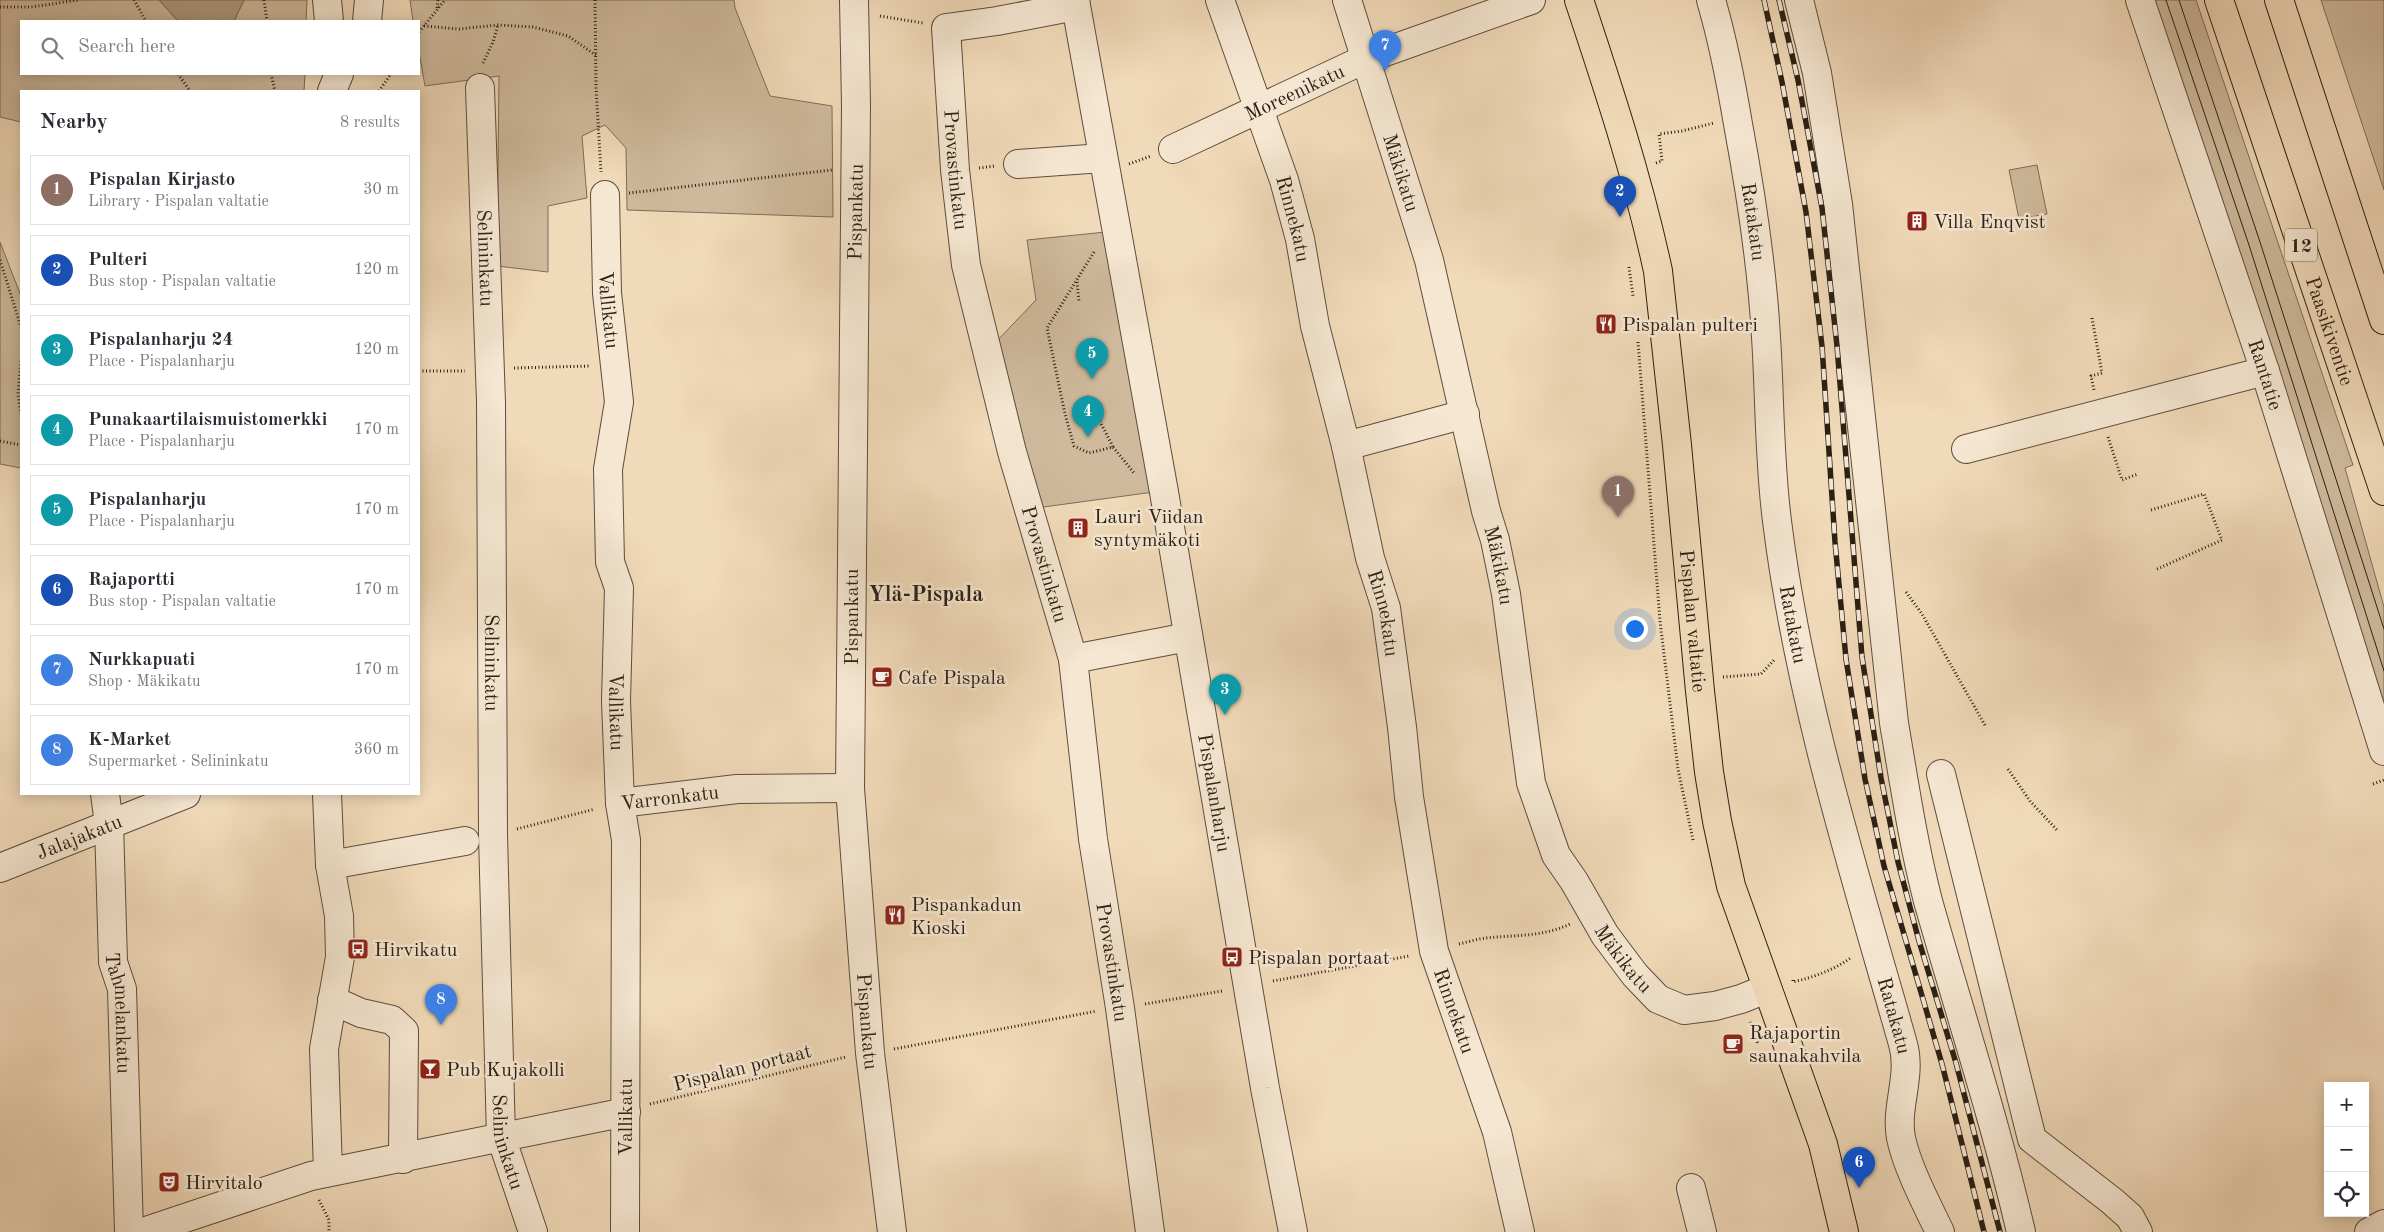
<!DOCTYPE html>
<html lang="en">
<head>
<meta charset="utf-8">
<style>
	:root { --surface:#fff; --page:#f7f7f7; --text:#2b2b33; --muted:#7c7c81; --line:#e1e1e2; --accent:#8f2418 }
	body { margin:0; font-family:"Old Standard TT",serif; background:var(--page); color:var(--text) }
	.controls { position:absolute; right:15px; bottom:15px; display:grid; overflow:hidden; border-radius:0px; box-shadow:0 2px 12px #0003 }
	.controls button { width:45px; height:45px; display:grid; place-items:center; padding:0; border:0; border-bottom:1px solid var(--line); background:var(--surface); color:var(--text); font:25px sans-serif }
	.you { position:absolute; left:1634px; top:628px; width:18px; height:18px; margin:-12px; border:4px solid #fff; border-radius:50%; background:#1a73e8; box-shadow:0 0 0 8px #1a73e833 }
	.badge { display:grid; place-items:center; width:32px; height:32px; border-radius:50%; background:var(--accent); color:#fff; font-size:16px; font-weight:700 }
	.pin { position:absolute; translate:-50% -41px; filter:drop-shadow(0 1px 2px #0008) }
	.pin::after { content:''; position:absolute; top:26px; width:18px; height:15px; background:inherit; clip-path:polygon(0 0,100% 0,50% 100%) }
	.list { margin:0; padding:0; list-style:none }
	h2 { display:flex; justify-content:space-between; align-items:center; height:65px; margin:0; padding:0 20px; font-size:21px }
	h2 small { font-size:16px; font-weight:400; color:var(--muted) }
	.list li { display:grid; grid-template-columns:32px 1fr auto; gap:15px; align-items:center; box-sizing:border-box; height:70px; margin:0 10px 10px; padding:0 10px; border:1px solid var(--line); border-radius:0px }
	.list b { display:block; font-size:19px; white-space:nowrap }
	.list p { margin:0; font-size:16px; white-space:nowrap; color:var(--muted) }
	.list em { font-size:16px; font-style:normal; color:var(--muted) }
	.icon { flex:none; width:28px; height:28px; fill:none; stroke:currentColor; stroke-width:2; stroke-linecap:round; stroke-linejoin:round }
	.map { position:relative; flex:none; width:2384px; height:1232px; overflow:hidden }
	.search { position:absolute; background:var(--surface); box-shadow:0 2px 12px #0003; left:20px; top:20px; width:400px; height:55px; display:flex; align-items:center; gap:12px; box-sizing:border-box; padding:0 18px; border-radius:0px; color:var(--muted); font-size:19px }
	.panel { position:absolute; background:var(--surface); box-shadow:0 2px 12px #0003; left:20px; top:90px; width:400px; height:705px; border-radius:0px }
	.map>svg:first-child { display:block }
	.green { fill:#cfba9d; stroke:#7d6d59 }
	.water { fill:#ae9b81; stroke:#7a6a56 }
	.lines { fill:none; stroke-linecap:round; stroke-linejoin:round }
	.minor-casing { stroke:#5c4e3e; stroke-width:30 }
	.major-casing { stroke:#2b2015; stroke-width:30 }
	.highway-casing { stroke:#2b2015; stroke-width:30 }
	.path { stroke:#2b2015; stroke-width:3; stroke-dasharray:1 2.5; stroke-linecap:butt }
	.minor { stroke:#f6e7d2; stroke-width:28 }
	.major { stroke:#f1dab9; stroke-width:28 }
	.highway { stroke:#f1dab9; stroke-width:28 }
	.tram { stroke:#2b2015; stroke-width:1 }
	.rail-casing { stroke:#2b2015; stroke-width:5.5 }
	.rail { stroke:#f6e7d2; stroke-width:4; stroke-dasharray:11; stroke-linecap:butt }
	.labels { text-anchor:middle; stroke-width:5; stroke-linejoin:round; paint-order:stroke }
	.shield { fill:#f6e7d2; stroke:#685c4e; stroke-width:1 }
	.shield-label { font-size:19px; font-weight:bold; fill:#2b2015 }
	.street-label { font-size:20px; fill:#2b2015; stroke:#f6e7d2 }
	.poi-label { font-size:20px; fill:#2b2015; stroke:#f6e7d2; text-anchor:start }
	.quarter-label { font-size:22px; font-weight:bold; fill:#2b2015; stroke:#f6e7d2 }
</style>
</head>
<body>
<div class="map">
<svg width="2384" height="1232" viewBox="0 0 2384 1232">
	<rect width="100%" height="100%" fill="#f1dab9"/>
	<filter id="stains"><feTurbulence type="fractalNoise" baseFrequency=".004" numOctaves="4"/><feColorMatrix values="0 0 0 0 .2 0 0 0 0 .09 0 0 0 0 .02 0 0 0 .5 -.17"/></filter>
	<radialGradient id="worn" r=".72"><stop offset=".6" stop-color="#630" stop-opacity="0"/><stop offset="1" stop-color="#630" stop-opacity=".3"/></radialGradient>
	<!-- green -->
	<path class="green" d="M 0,0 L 159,0 L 178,21 L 21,21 L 21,74 L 305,74 L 304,91 L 21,91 L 21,122 L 0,117 Z
		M 244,0 L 307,0 L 306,21 L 234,21 Z
		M 410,0 L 734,0 L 735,8 L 770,96 L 832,106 L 833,217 L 627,210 L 626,148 L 605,125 L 582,136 L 587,198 L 548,206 L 548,272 L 497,266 L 499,76 L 425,86 L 419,52 L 419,21 L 413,21 Z
		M 2151,0 L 2196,0 L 2353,465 L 2345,468 L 2384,607 L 2384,717 Z
		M 2321,0 L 2384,0 L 2384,190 Z
		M 2037,165 L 2047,214 L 2019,219 L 2009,170 Z
		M 1106,232 L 1154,492 L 1036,508 L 995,343 L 1036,300 L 1027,240 Z
		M 0,242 L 21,296 L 21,468 L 0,464 Z"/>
	<!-- water -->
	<path class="water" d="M 159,0 L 244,0 L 234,21 L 178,21 Z"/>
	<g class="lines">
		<!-- minor casing -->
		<g class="minor-casing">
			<g id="minor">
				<path d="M 327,0 L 329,21"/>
				<path id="s1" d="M 854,0 L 856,105 L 850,788 L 870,1053 L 892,1232"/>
				<path id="s2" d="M 1075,0 L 1164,492 L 1265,1088 L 1293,1232"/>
				<path id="s3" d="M 1220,0 L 1284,180 L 1300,239 L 1315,326 L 1346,446 L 1370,558 L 1386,608 L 1402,727 L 1409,797 L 1434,951 L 1497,1132 L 1520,1232"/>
				<path id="s4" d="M 1347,0 L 1429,260 L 1486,511 L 1495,540 L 1506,594 L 1531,783 L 1556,855 L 1574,881 L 1605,935 L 1635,975 L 1658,999 L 1684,1010 L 1715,1006 L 1741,999 L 1766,989"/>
				<path id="s5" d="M 1711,0 C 1723,41 1731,82 1738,124 C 1751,194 1762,265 1766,337 C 1770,399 1769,460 1777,521 C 1799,699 1854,871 1903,1044 C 1912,1076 1895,1107 1901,1138 C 1907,1167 1927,1205 1940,1232"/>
				<path d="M 1799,0 L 1817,73 L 1838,204 L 1894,723 C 1904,782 1913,843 1928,901 C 1959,1011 1995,1120 2021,1232"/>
				<path id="s6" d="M 2140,0 L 2265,371 L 2384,751"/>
				<path id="s7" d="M 1076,6 L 997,21 L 946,28 L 955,170 L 966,265 L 1012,452 L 1073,659 L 1093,839 L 1120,1008 L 1150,1232"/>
				<path d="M 367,21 L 369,0"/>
				<path id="s8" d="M 480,88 L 491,402 L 493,835 L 501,1137 L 533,1232"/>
				<path d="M 332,91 L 339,74"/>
				<path id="s9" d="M 1173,149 L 1365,59 L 1531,0"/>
				<path d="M 1018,164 L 1103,158"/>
				<path id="s10" d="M 605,195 L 607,293 L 619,402 L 608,469 L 610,562 L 619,588 L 616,701 L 620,803 L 626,840 L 625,1232"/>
				<path d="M 1346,446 L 1465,414"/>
				<path d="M 1966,449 L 2265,371"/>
				<path d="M 1073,659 L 1188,637"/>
				<path d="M 1941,774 L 2032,1139 L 2112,1201 L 2130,1217 L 2138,1232"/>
				<path id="s11" d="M 105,794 L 109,824 L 113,962 L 122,989 L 129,1232"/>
				<path d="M 327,794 L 330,865 L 339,916 L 340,957 L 324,1049 L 328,1172"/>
				<path id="s12" d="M 620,803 L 737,789 L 850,788"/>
				<path d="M 330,865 L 465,841"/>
				<path id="s13" d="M 0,868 L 186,794"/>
				<path d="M 332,1000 L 361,1013 L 392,1020 L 404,1031 L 403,1159"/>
				<path d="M 1691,1188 L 1702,1232"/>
				<path d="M 143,1232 L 311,1176 L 626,1112"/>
				<path d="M 2369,1232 L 2384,1224"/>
			</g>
		</g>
		<!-- major casing -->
		<g class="major-casing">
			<g id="major">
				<path id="s14" d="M 1579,0 C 1609,90 1638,178 1658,271 L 1677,445 L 1700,691 L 1709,772 L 1717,821 L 1731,886 L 1823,1144 L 1844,1232"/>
			</g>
		</g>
		<!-- highway casing -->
		<g class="highway-casing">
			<g id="highway">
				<path id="s15" d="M 2219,0 L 2384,491"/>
				<path d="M 2279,0 L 2384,320"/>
			</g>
		</g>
		<!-- path -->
		<path class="path" d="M 134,0 L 146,21
			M 264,0 L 267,21
			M 595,0 L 596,87 L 601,172
			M 0,7 L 31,7 L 79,0
			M 437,8 L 438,0
			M 880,16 L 923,23
			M 424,26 L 459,29 L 498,25 L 533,27 L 568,36 L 597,56
			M 419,32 L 445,0
			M 483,63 L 493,42 L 498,25
			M 178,74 L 190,91
			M 271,74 L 275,91
			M 379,91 L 391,74
			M 1656,163 L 1662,161 L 1659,134 L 1682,131 L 1714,123
			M 1129,164 L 1151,156
			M 979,168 L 995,166
			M 629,193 L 832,170
			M 1094,252 L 1047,328 L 1065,414 L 1074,446 L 1089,453 L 1113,447 L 1134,473
			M 0,260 L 21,327
			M 1629,267 L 1633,296
			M 1077,282 L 1079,302
			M 2092,318 L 2102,373 L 2091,376 L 2094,390
			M 1638,342 L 1660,621 L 1678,769 L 1693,840
			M 21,361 L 18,394 L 21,415
			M 514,368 L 590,366
			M 419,371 L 465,371
			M 1087,396 L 1113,447
			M 2108,437 L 2122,480 L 2138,474
			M 0,441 L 21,445
			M 2151,510 L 2204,494 L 2222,540 L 2155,570
			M 1906,592 L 1922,614 L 1986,727
			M 1723,677 L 1761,674 L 1775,659
			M 2008,769 L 2030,801 L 2057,830
			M 2373,784 L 2384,780
			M 517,829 L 595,809
			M 1459,944 C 1468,942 1477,939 1486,938 C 1514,935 1543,937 1570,924
			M 1793,980 L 1793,982 C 1814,977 1834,970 1852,957
			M 1273,981 L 1409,956
			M 1145,1004 L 1222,991
			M 1750,1022 L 1758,1044
			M 894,1049 L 1097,1011
			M 650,1104 L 846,1057
			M 319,1200 L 329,1220 L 329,1232"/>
		<!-- minor -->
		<use href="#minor" class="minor"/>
		<!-- major -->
		<use href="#major" class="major"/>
		<!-- highway -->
		<use href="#highway" class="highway"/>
		<!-- tram -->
		<path class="tram" d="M 2166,0 L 2249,245 L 2384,671
			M 2179,0 L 2260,242 L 2384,629"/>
		<!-- rail casing -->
		<g class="rail-casing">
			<path id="rail" d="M 1764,0 L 1782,82 L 1806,212 L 1822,346 L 1835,542 L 1846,659 L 1865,779 L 1884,866 L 1942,1064 L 1984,1232
				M 1779,0 L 1798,80 L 1822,208 L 1837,346 L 1862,657 L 1881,778 L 1898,862 L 1919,941 L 1956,1063 L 2000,1232"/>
		</g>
		<!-- rail -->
		<use href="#rail" class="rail"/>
	</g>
	<!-- icons -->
	<defs>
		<g id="building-square" transform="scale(1.125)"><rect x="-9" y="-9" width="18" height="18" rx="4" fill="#8f2418" stroke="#f6e7d2"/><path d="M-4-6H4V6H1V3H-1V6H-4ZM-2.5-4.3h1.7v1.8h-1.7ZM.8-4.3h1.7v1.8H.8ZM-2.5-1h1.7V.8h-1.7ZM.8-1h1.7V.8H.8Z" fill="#fff"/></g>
		<g id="restaurant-square" transform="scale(1.125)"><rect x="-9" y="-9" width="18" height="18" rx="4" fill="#8f2418" stroke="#f6e7d2"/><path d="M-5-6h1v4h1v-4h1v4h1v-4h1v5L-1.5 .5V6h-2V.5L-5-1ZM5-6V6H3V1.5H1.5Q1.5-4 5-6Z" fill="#fff"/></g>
		<g id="cafe-square" transform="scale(1.125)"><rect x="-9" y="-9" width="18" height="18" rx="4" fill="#8f2418" stroke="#f6e7d2"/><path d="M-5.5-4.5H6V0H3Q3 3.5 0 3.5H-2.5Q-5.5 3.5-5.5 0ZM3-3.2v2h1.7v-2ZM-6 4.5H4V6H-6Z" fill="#fff"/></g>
		<g id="bus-square" transform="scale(1.125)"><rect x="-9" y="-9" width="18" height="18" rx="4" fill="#8f2418" stroke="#f6e7d2"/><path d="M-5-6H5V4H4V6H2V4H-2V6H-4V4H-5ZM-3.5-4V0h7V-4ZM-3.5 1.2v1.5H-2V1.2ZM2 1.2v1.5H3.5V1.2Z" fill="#fff"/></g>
		<g id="bar-square" transform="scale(1.125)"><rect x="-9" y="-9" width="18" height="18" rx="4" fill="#8f2418" stroke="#f6e7d2"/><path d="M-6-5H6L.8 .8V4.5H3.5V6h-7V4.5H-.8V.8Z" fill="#fff"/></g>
		<g id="theatre-square" transform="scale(1.125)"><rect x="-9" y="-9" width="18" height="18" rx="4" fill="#8f2418" stroke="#f6e7d2"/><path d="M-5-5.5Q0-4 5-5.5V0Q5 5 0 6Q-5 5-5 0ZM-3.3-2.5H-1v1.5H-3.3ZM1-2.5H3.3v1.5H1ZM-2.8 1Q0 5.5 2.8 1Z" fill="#fff"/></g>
	</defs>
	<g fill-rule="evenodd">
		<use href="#building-square" x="1917" y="221"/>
		<use href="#restaurant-square" x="1606" y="324"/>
		<use href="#building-square" x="1078" y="528"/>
		<use href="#cafe-square" x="882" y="677"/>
		<use href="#restaurant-square" x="895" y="915"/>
		<use href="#bus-square" x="358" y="949"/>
		<use href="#bus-square" x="1232" y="957"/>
		<use href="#cafe-square" x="1733" y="1044"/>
		<use href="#bar-square" x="430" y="1069"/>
		<use href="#theatre-square" x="169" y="1182"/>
	</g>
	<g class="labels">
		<!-- shield labels -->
		<rect class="shield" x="2285" y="228.5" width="32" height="33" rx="4"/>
		<g class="shield-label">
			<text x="2301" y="252">12</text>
		</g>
		<!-- street labels -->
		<g class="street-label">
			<text dy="7" stroke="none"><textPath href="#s9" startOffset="134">Moreenikatu</textPath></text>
			<text dy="7" stroke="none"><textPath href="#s7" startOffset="274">Provastinkatu</textPath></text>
			<text dy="7" stroke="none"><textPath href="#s4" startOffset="181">Mäkikatu</textPath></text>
			<text transform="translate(855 212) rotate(-89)" y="7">Pispankatu</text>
			<text dy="7" stroke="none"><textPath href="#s3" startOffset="231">Rinnekatu</textPath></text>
			<text dy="7" stroke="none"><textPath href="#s5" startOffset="226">Ratakatu</textPath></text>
			<text dy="7" stroke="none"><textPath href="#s8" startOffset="170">Selininkatu</textPath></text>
			<text dy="7" stroke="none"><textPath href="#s10" startOffset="115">Vallikatu</textPath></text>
			<text dy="7" stroke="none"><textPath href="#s15" startOffset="349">Paasikiventie</textPath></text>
			<text dy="7" stroke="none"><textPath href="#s6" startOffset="395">Rantatie</textPath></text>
			<text dy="7" stroke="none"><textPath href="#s7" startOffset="679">Provastinkatu</textPath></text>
			<text dy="7" stroke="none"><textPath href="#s4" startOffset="586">Mäkikatu</textPath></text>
			<text dy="7" stroke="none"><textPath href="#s3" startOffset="636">Rinnekatu</textPath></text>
			<text transform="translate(851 617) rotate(-90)" y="7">Pispankatu</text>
			<text dy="7" stroke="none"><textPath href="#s14" startOffset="634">Pispalan valtatie</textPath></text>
			<text dy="7" stroke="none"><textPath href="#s5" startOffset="631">Ratakatu</textPath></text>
			<text dy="7" stroke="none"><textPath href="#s8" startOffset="575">Selininkatu</textPath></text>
			<text dy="7" stroke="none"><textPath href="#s10" startOffset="520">Vallikatu</textPath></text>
			<text dy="7" stroke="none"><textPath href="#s2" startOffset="805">Pispalanharju</textPath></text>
			<text dy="7" stroke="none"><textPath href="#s12" startOffset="50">Varronkatu</textPath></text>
			<text dy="7" stroke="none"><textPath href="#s13" startOffset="85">Jalajakatu</textPath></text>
			<text dy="7" stroke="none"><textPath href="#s4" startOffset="1006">Mäkikatu</textPath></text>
			<text dy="7" stroke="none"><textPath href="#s7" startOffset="1084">Provastinkatu</textPath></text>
			<text dy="7" stroke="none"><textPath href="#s3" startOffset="1041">Rinnekatu</textPath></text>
			<text dy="7" stroke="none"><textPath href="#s11" startOffset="220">Tahmelankatu</textPath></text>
			<text dy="7" stroke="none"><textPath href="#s5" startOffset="1035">Ratakatu</textPath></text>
			<text dy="7" stroke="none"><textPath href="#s1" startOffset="1022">Pispankatu</textPath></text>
			<text transform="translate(742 1067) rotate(-14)" y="7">Pispalan portaat</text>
			<text transform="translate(625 1117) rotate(-90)" y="7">Vallikatu</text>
			<text dy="7" stroke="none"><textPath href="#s8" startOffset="1055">Selininkatu</textPath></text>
		</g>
		<!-- poi labels -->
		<g class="poi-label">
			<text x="1933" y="228">Villa Enqvist</text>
			<text x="1622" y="331">Pispalan pulteri</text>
			<text x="1094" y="523">Lauri Viidan<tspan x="1094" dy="23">syntymäkoti</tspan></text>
			<text x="898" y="684">Cafe Pispala</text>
			<text x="911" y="911">Pispankadun<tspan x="911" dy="23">Kioski</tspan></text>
			<text x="374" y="956">Hirvikatu</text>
			<text x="1248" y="964">Pispalan portaat</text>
			<text x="1749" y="1039">Rajaportin<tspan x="1749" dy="23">saunakahvila</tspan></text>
			<text x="446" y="1076">Pub Kujakolli</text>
			<text x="185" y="1189">Hirvitalo</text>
		</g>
		<!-- quarter labels -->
		<g class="quarter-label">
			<text x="926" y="601">Ylä-Pispala</text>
		</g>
	</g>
	<rect width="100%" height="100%" filter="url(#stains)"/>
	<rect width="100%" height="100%" fill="url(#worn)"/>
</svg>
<div class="controls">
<button>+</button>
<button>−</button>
<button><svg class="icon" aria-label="locate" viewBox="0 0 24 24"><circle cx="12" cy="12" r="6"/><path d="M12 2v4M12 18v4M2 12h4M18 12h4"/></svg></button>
</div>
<div class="you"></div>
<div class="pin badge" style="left:1618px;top:517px;background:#8d6e63">1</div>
<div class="pin badge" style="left:1620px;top:217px;background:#1a4fb4">2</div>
<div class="pin badge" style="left:1225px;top:715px;background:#0f9aa8">3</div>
<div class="pin badge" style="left:1088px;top:437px;background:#0f9aa8">4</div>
<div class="pin badge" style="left:1092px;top:379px;background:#0f9aa8">5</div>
<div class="pin badge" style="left:1859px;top:1188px;background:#1a4fb4">6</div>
<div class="pin badge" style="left:1385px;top:71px;background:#3f7fe0">7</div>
<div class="pin badge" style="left:441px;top:1025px;background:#3f7fe0">8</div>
<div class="search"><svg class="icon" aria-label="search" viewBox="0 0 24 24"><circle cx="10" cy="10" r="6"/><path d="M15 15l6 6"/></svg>Search here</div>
<section class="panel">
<h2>Nearby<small>8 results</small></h2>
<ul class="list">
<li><span class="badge" style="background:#8d6e63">1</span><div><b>Pispalan Kirjasto</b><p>Library · Pispalan valtatie</p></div><em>30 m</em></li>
<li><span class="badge" style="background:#1a4fb4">2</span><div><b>Pulteri</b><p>Bus stop · Pispalan valtatie</p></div><em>120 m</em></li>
<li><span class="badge" style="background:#0f9aa8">3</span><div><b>Pispalanharju 24</b><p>Place · Pispalanharju</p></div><em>120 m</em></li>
<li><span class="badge" style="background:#0f9aa8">4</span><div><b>Punakaartilaismuistomerkki</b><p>Place · Pispalanharju</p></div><em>170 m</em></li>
<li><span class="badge" style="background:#0f9aa8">5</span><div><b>Pispalanharju</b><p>Place · Pispalanharju</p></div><em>170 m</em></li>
<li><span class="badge" style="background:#1a4fb4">6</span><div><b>Rajaportti</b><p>Bus stop · Pispalan valtatie</p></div><em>170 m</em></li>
<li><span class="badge" style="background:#3f7fe0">7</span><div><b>Nurkkapuati</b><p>Shop · Mäkikatu</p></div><em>170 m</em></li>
<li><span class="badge" style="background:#3f7fe0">8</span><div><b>K-Market</b><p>Supermarket · Selininkatu</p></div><em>360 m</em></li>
</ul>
</section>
</div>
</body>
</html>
